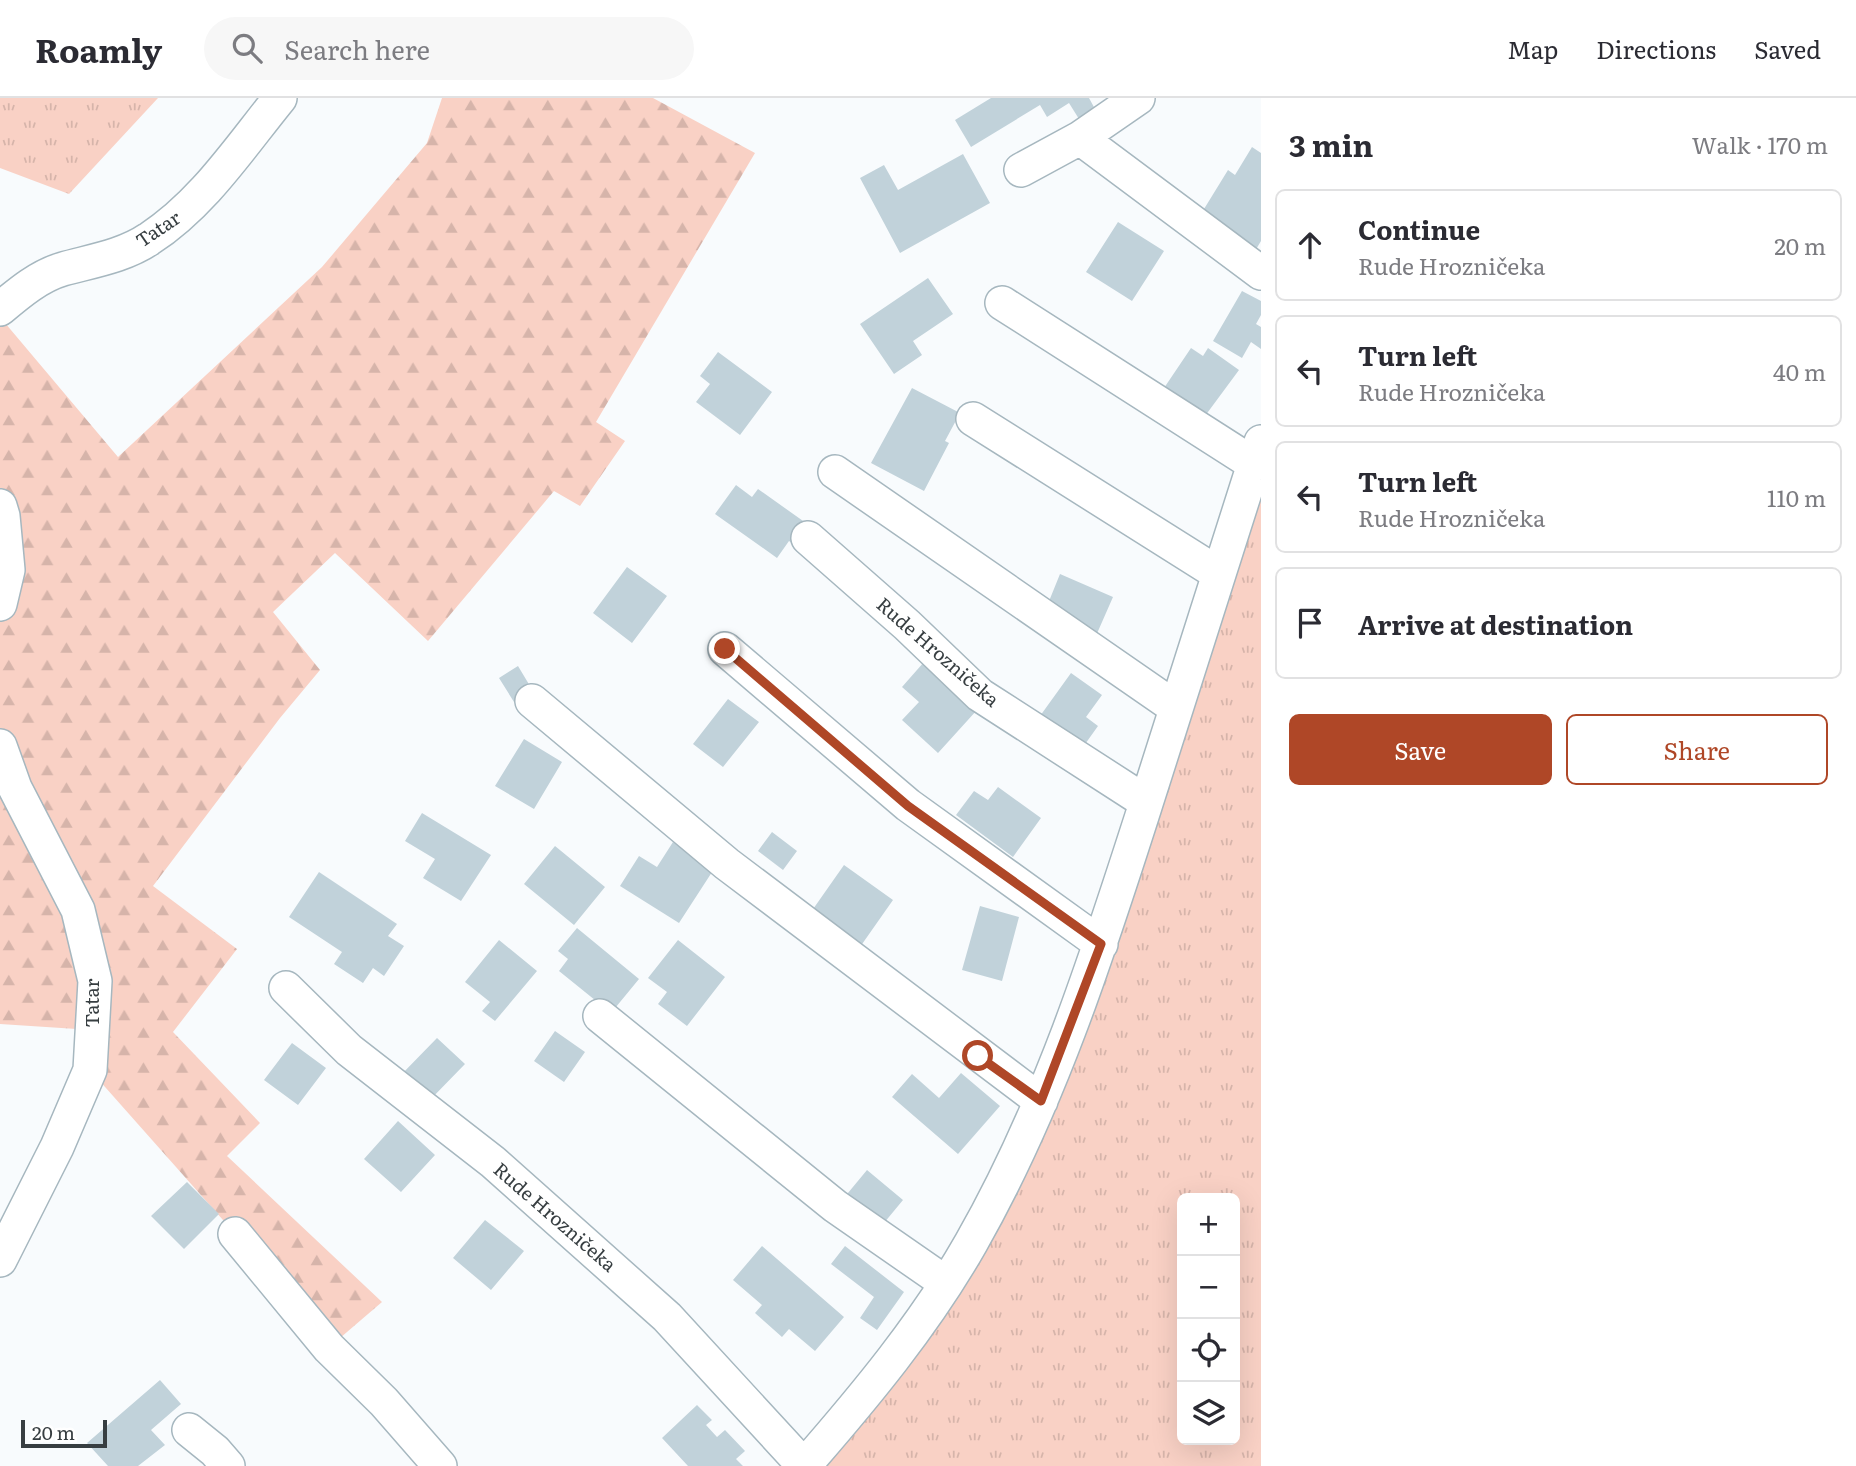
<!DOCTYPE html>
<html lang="en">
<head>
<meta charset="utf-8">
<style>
	:root { --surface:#fff; --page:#f7f7f7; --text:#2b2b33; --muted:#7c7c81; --line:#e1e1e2; --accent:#af4727 }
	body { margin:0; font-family:Literata,serif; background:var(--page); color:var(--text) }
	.controls { position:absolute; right:21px; bottom:21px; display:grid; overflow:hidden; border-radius:10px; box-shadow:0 7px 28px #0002 }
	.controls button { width:63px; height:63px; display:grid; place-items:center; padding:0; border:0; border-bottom:2px solid var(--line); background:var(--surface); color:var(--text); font:35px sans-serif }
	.scale { position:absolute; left:21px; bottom:18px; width:86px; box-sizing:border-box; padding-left:7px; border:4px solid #373e41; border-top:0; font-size:19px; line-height:24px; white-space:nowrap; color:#373e41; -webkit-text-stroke:5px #fff; paint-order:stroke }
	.stop { position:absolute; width:21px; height:21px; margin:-16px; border:5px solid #af4727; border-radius:50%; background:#fff }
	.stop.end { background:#af4727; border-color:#fff; box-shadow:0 2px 7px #0008 }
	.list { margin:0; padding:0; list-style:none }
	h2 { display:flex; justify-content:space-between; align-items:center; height:91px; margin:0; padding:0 28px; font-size:30px }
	h2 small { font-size:23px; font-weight:400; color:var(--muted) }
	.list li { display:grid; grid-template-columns:46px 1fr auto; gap:21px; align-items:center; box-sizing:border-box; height:112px; margin:0 14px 14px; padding:0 14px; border:2px solid var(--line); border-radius:10px }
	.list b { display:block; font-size:26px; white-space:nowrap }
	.list p { margin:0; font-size:23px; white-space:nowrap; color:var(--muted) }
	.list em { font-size:23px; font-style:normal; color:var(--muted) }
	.actions { display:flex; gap:14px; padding:21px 28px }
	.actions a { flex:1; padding:16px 0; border:2px solid var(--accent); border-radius:10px; text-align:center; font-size:24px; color:var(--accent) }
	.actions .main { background:var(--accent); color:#fff }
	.icon { flex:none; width:38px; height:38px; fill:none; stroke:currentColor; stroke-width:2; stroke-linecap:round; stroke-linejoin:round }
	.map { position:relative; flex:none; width:1261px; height:1368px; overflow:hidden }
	header { display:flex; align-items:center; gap:42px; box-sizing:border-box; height:98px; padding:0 35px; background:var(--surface); border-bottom:2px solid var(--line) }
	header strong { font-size:33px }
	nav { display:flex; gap:38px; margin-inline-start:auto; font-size:24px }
	.search { width:490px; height:63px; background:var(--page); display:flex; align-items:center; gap:18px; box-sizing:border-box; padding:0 24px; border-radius:38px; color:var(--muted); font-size:26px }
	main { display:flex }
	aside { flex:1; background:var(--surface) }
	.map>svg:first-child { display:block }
	.grass { fill:url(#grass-tufts); fill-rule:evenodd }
	.forest { fill:url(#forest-firs) }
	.building { fill:#c1d2da }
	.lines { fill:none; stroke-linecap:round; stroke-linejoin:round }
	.minor-casing { stroke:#a6b7bf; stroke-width:36 }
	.minor { stroke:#fff; stroke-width:33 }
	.route { stroke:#af4727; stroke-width:9 }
	.labels { text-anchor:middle; stroke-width:5; stroke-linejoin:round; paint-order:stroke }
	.street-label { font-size:19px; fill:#373e41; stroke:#fff }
</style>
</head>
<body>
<header>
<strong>Roamly</strong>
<div class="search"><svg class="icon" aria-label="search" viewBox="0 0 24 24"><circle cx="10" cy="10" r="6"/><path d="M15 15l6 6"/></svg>Search here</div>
<nav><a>Map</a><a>Directions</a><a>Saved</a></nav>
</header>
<main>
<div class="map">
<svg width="1261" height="1368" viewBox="0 0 1261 1368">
	<defs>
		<pattern id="grass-tufts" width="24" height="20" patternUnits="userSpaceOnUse" patternTransform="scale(1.75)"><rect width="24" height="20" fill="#f9d1c5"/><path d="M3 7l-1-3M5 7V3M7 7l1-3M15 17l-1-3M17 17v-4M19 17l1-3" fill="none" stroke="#d6b4aa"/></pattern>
		<pattern id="forest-firs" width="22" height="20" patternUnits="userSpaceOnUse" patternTransform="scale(1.75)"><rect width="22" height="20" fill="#f9d1c5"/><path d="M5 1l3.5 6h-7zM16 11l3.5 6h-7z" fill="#d6b4aa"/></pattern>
	</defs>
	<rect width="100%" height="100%" fill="#f8fbfd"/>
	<!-- grass -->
	<path class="grass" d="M 0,0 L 158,0 L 69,96 L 0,70 Z
		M 1261,359 L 1261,1368 L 805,1368 L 975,1148 ZM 1182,1100 L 1235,1100 L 1235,1342 L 1182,1342 Z"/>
	<!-- forest -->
	<path class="forest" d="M 442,0 L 653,0 L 755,55 L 596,324 L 625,343 L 580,408 L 554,393 L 428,543 L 335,455 L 273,514 L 320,572 L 280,620 L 153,788 L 237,851 L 173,934 L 260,1025 L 227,1058 L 382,1204 L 333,1246 L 90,972 L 92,932 L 0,926 L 0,219 L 118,359 L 322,169 L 427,45 Z"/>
	<!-- building -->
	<path class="building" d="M 991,0 L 1089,0 L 1095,11 L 1079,21 L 1069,5 L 1047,19 L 1040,7 L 971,49 L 955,22 Z
		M 1252,49 L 1261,55 L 1261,143 L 1252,158 L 1196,124 L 1228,72 L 1235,77 Z
		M 963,56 L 990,105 L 900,155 L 860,80 L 884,67 L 898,92 Z
		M 1118,124 L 1164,153 L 1132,203 L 1086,174 Z
		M 928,180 L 953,216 L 913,243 L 922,257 L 894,276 L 860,226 Z
		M 1242,193 L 1261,203 L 1261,217 L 1256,226 L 1261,229 L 1261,251 L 1251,244 L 1242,260 L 1213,243 Z
		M 1191,250 L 1203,258 L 1208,250 L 1239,272 L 1205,318 L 1162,293 Z
		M 718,254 L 772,294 L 740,337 L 696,304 L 710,286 L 700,278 Z
		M 912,290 L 960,315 L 945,343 L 949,345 L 924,393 L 871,365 Z
		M 736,387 L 752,399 L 758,391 L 813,430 L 799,450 L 789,443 L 777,460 L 715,416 Z
		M 627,469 L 667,498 L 632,545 L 593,515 Z
		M 1060,476 L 1113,499 L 1095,540 L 1043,518 Z
		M 924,564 L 977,612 L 938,655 L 902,622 L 919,604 L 902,589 Z
		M 518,568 L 533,593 L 514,604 L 499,580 Z
		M 1071,575 L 1102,597 L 1086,619 L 1098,628 L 1078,656 L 1035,625 Z
		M 728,601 L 759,624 L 723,669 L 693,646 Z
		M 524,641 L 562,664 L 534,711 L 495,688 Z
		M 998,689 L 1041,720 L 1013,759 L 956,717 L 974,693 L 988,702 Z
		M 422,715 L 491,757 L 461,803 L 423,780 L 435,761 L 405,743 Z
		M 772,734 L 797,753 L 783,772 L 758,753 Z
		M 673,744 L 714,771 L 679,825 L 620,788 L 639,758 L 657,769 Z
		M 555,748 L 605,789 L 574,827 L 524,786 Z
		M 844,767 L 893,802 L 860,849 L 811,814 Z
		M 319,774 L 397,826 L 388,838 L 404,848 L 384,878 L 373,870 L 363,885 L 334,866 L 342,854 L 289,819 Z
		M 980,808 L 1019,819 L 1002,883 L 962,872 Z
		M 577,830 L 639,881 L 611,915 L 559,873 L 568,861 L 558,853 Z
		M 499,842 L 537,873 L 495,923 L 482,913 L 490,904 L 465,884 Z
		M 678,842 L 725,879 L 687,928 L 658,906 L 667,894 L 648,880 Z
		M 555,933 L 585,954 L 564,984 L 534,963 Z
		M 437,940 L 465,966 L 427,1005 L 399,979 Z
		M 292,945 L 326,970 L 298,1007 L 264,982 Z
		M 961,975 L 1000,1008 L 958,1056 L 892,999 L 912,976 L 939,1000 Z
		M 398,1023 L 435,1057 L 401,1094 L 364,1061 Z
		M 867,1072 L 903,1102 L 879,1131 L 843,1101 Z
		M 187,1084 L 219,1116 L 184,1151 L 151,1118 Z
		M 485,1122 L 524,1153 L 491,1192 L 453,1160 Z
		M 762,1148 L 844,1219 L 815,1253 L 789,1231 L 782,1239 L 755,1215 L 762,1207 L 733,1182 Z
		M 845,1148 L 904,1194 L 877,1232 L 860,1220 L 874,1199 L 831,1166 Z
		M 160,1282 L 181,1306 L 151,1332 L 165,1347 L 138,1368 L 108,1368 L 87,1345 Z
		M 697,1307 L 712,1322 L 706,1327 L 717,1339 L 725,1332 L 745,1353 L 736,1361 L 743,1368 L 688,1368 L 662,1340 Z"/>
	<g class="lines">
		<!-- minor casing -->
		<g class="minor-casing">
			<path id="minor" d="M 1080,40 L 1261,175
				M 1021,72 L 1080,40 L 1138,0
				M 1002,205 L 1254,366
				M 0,211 C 19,195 39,178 63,171 C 92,163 124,158 149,141 C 203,106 240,49 280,0
				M 973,321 L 1219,476
				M 835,374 L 1176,610
				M 0,408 L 3,418 L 8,472 L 0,506
				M 808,440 L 907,527 L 980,597 L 1146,704
				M 725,551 L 908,707 L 1101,846
				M 532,603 L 727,766 L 1041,1003
				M 0,648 L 15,690 L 78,812 L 95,883 L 90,972 L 57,1049 L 0,1162
				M 286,890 L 349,952 L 493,1064 L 667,1219 L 804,1368 C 865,1298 925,1226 971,1145 C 1051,1005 1100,849 1149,696 C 1186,579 1224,461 1261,344
				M 600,918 L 835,1108 L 946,1185
				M 235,1136 L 329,1250 L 384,1304 L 440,1368
				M 189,1332 L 215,1353 L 228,1368"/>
		</g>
		<!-- minor -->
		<use href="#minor" class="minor"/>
	</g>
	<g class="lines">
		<!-- route -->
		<path class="route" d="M 725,551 L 908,708 L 1101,846 L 1041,1003 L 978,958"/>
	</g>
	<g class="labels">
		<!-- street labels -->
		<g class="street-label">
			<text transform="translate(158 131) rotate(-34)" y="7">Tatar</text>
			<text transform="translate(938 554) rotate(41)" y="7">Rude Hrozničeka</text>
			<text transform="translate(92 905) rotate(-90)" y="7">Tatar</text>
			<text transform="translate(555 1119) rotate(41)" y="7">Rude Hrozničeka</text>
		</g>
	</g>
</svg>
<div class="controls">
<button>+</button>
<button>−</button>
<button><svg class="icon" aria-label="locate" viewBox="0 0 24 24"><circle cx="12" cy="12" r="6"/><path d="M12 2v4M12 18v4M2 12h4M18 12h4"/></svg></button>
<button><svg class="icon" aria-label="layers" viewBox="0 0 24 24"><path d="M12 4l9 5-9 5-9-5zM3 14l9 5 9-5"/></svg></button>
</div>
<div class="scale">20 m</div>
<div class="stop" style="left:978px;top:958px"></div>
<div class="stop end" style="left:725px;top:551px"></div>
</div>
<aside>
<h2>3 min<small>Walk · 170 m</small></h2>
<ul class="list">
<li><svg class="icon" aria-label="ahead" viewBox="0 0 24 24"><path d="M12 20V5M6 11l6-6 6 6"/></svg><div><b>Continue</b><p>Rude Hrozničeka</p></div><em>20 m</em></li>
<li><svg class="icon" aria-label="left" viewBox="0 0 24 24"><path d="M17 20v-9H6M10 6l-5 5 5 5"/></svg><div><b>Turn left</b><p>Rude Hrozničeka</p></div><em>40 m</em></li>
<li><svg class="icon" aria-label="left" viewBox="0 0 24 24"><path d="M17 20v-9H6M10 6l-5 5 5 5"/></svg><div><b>Turn left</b><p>Rude Hrozničeka</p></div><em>110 m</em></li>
<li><svg class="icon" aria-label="arrive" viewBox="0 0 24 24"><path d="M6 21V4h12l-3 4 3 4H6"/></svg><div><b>Arrive at destination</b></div></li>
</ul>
<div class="actions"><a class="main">Save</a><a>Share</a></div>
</aside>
</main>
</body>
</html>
